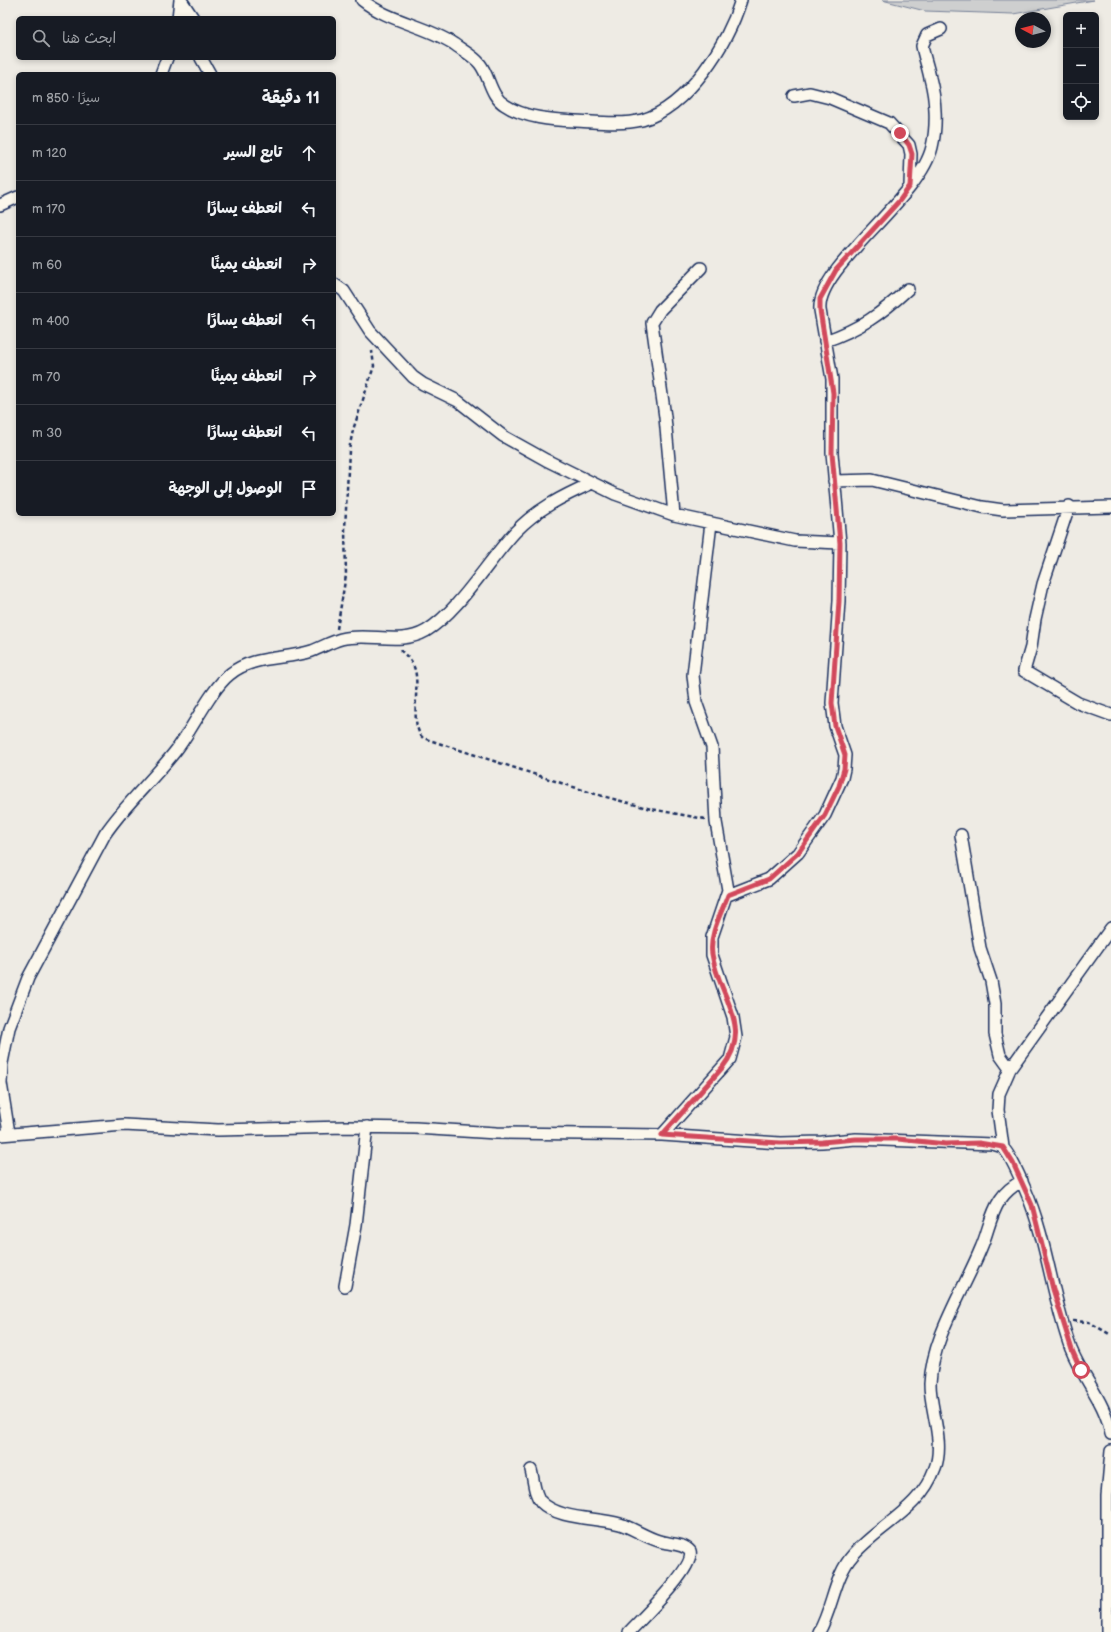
<!DOCTYPE html>
<html lang="ar">
<head>
<meta charset="utf-8">
<style>
	:root { --surface:#171b24; --page:#20242c; --text:#f1f3f6; --muted:#9ea1a6; --line:#363941 }
	body { margin:0; font-family:"Balsamiq Sans","Playpen Sans Arabic",sans-serif; background:var(--page); color:var(--text); direction:rtl }
	.controls { position:absolute; right:12px; top:12px; display:grid; overflow:hidden; border-radius:6px; box-shadow:0 2px 6px #0003 }
	.controls button { width:36px; height:36px; display:grid; place-items:center; padding:0; border:0; border-bottom:1px solid var(--line); background:var(--surface); color:var(--text); font:20px sans-serif }
	.compass { position:absolute; left:1015px; top:12px; width:36px; height:36px; border-radius:50%; background:var(--surface); box-shadow:0 2px 6px #0003; rotate:277deg }
	.stop { position:absolute; width:12px; height:12px; margin:-9px; border:3px solid #d1495b; border-radius:50%; background:#fff }
	.stop.end { background:#d1495b; border-color:#fff; box-shadow:0 1px 4px #0008 }
	.list { margin:0; padding:0; list-style:none }
	h2 { display:flex; justify-content:space-between; align-items:center; height:52px; margin:0; padding:0 16px; font-size:17px }
	h2 small { font-size:13px; font-weight:400; color:var(--muted) }
	.list li { display:grid; grid-template-columns:26px 1fr auto; gap:12px; align-items:center; box-sizing:border-box; height:56px; padding:0 16px; border-top:1px solid var(--line) }
	.list b { display:block; font-size:15px; white-space:nowrap }
	.list em { font-size:13px; font-style:normal; color:var(--muted) }
	.icon { flex:none; width:22px; height:22px; fill:none; stroke:currentColor; stroke-width:2; stroke-linecap:round; stroke-linejoin:round }
	.map { position:relative; flex:none; width:1111px; height:1632px; overflow:hidden; direction:ltr }
	.search { position:absolute; background:var(--surface); box-shadow:0 2px 6px #0003; left:16px; top:16px; width:320px; height:44px; display:flex; align-items:center; gap:10px; box-sizing:border-box; padding:0 14px; border-radius:6px; color:var(--muted); font-size:15px }
	.panel { position:absolute; background:var(--surface); box-shadow:0 2px 6px #0003; left:16px; top:72px; width:320px; height:444px; border-radius:6px; direction:rtl }
	.map>svg:first-child { display:block }
	.green { fill:#cecfcf; stroke:#747f96 }
	.lines { fill:none; stroke-linecap:round; stroke-linejoin:round }
	.minor-casing { stroke:#1b2f5e; stroke-width:14 }
	.path { stroke:#1b2f5e; stroke-width:2.5; stroke-dasharray:4 3; stroke-linecap:butt }
	.minor { stroke:#fbf7ec; stroke-width:11 }
	.route { stroke:#d1495b; stroke-width:5 }
</style>
</head>
<body>
<div class="map">
<svg width="1111" height="1632" viewBox="0 0 1111 1632">
	<rect width="100%" height="100%" fill="#eeebe4"/>
	<filter id="ink" filterUnits="userSpaceOnUse"><feTurbulence type="fractalNoise" baseFrequency=".025" numOctaves="2"/><feDisplacementMap in="SourceGraphic" scale="8" xChannelSelector="R" yChannelSelector="G"/><feConvolveMatrix kernelMatrix="1 2 1 2 8 2 1 2 1" color-interpolation-filters="sRGB"/></filter>
	<g filter="url(#ink)">
		<!-- green -->
		<path class="green" d="M 882,0 L 1094,0 L 1013,14 L 925,11 Z"/>
		<g class="lines">
			<!-- minor casing -->
			<g class="minor-casing">
				<path id="minor" d="M 181,0 L 193,18
					M 362,0 C 389,22 425,25 454,44 C 462,50 474,56 480,64 C 490,77 490,96 505,105 C 524,118 553,120 575,121 C 597,122 621,125 642,120 C 688,107 728,43 741,0
					M 178,18 L 180,0
					M 201,58 L 210,74
					M 161,74 L 167,58
					M 794,96 L 810,93 L 830,98 L 889,123 L 909,145 L 911,154 L 910,186
					M 0,205 L 18,197
					M 334,284 L 344,291 L 370,331 L 413,377 L 423,384 L 458,401 L 503,436 L 546,460 L 615,494 L 674,515 L 795,541 L 840,543
					M 825,341 C 860,329 881,314 908,289
					M 834,481 L 872,480 L 982,507 L 1003,510 L 1111,507
					M 1069,506 L 1043,584 L 1035,619 L 1031,647 L 1024,671 L 1078,703 L 1111,715
					M 674,515 L 665,417 L 652,323 L 660,310 L 701,268
					M 961,835 L 980,948 L 991,981 L 995,1004 L 995,1034 L 1000,1055 L 1010,1069
					M 728,895 L 769,879 L 798,853 L 825,815 L 842,778 L 844,769 L 845,755 L 835,726 L 832,703 L 839,601 L 840,543 L 832,453 L 832,379 L 820,310 C 816,267 920,199 932,147 C 937,126 936,100 930,78 C 928,67 924,57 922,46 L 927,35 L 941,29
					M 9,1133 L 1,1083 L 2,1063 L 9,1028 L 28,978 L 105,834 C 126,803 154,779 177,749 C 193,728 211,689 230,674 C 253,655 285,660 312,651 C 322,647 331,642 341,639 C 369,632 400,646 426,631 C 459,611 488,561 515,532 C 537,509 563,496 592,483
					M 0,1135 L 124,1125 L 218,1130 L 346,1127 L 415,1128 L 496,1133 L 662,1135 L 780,1143 L 822,1142 L 856,1139 L 993,1144 C 996,1145 1000,1146 1002,1147 C 1010,1153 1021,1180 1025,1189 C 1047,1239 1052,1298 1071,1349 C 1083,1379 1106,1403 1111,1434
					M 662,1135 L 730,1059 L 736,1037 L 733,1017 L 712,955 L 712,937 L 728,890 L 716,822 L 712,747 L 696,702 L 693,675 L 711,523
					M 1003,1147 L 998,1110 L 999,1094 L 1010,1069 L 1111,928
					M 345,1286 L 356,1225 L 367,1127
					M 531,1470 C 534,1481 534,1494 541,1502 C 559,1520 596,1517 620,1524 C 633,1528 645,1537 659,1541 C 668,1544 683,1543 690,1551 C 696,1567 641,1619 629,1632
					M 819,1632 C 833,1608 834,1576 853,1555 C 880,1524 920,1510 935,1468 C 945,1443 930,1409 930,1384 C 932,1337 964,1290 981,1248 C 988,1233 990,1215 1000,1200 C 1006,1191 1012,1186 1022,1181
					M 1107,1632 L 1107,1496 L 1111,1451"/>
			</g>
			<!-- path -->
			<path class="path" d="M 337,629 L 346,575 L 345,529 L 349,450 L 353,430 L 374,366 L 372,351
				M 400,650 C 406,655 413,662 415,670 C 420,689 409,724 423,738 L 595,794 L 651,809 L 705,819
				M 1073,1321 L 1089,1322 L 1111,1335"/>
			<!-- minor -->
			<use href="#minor" class="minor"/>
		</g>
	</g>
	<g class="lines" filter="url(#ink)">
		<!-- route -->
		<path class="route" d="M 900,133 L 909,145 L 912,154 L 910,186 L 900,200 L 836,270 L 820,299 L 820,310 L 833,393 L 832,453 L 840,543 L 839,601 L 832,703 L 835,726 L 845,755 L 844,769 L 839,786 L 825,815 L 798,853 L 769,879 L 728,895 C 721,914 709,934 712,954 C 718,996 755,1027 722,1068 L 662,1135 L 780,1143 L 822,1142 L 856,1139 L 898,1139 L 946,1144 L 979,1143 L 1003,1147 L 1013,1163 L 1032,1205 L 1053,1289 L 1072,1350 L 1081,1370"/>
	</g>
</svg>
<div class="controls">
<button>+</button>
<button>−</button>
<button><svg class="icon" aria-label="locate" viewBox="0 0 24 24"><circle cx="12" cy="12" r="6"/><path d="M12 2v4M12 18v4M2 12h4M18 12h4"/></svg></button>
</div>
<svg class="compass" viewBox="-18 -18 36 36"><path d="M0-13l5 13h-10z" fill="#e53935"/><path d="M0 13l5-13h-10z" fill="#9ea1a6"/></svg>
<div class="stop" style="left:1081px;top:1370px"></div>
<div class="stop end" style="left:900px;top:133px"></div>
<div class="search"><svg class="icon" aria-label="search" viewBox="0 0 24 24"><circle cx="10" cy="10" r="6"/><path d="M15 15l6 6"/></svg>ابحث هنا</div>
<section class="panel">
<h2>11 دقيقة<small>سيرًا · 850 m</small></h2>
<ul class="list">
<li><svg class="icon" aria-label="ahead" viewBox="0 0 24 24"><path d="M12 20V5M6 11l6-6 6 6"/></svg><div><b>تابع السير</b></div><em>120 m</em></li>
<li><svg class="icon" aria-label="left" viewBox="0 0 24 24"><path d="M17 20v-9H6M10 6l-5 5 5 5"/></svg><div><b>انعطف يسارًا</b></div><em>170 m</em></li>
<li><svg class="icon" aria-label="right" viewBox="0 0 24 24"><path d="M7 20v-9h11M14 6l5 5-5 5"/></svg><div><b>انعطف يمينًا</b></div><em>60 m</em></li>
<li><svg class="icon" aria-label="left" viewBox="0 0 24 24"><path d="M17 20v-9H6M10 6l-5 5 5 5"/></svg><div><b>انعطف يسارًا</b></div><em>400 m</em></li>
<li><svg class="icon" aria-label="right" viewBox="0 0 24 24"><path d="M7 20v-9h11M14 6l5 5-5 5"/></svg><div><b>انعطف يمينًا</b></div><em>70 m</em></li>
<li><svg class="icon" aria-label="left" viewBox="0 0 24 24"><path d="M17 20v-9H6M10 6l-5 5 5 5"/></svg><div><b>انعطف يسارًا</b></div><em>30 m</em></li>
<li><svg class="icon" aria-label="arrive" viewBox="0 0 24 24"><path d="M6 21V4h12l-3 4 3 4H6"/></svg><div><b>الوصول إلى الوجهة</b></div></li>
</ul>
</section>
</div>
</body>
</html>
